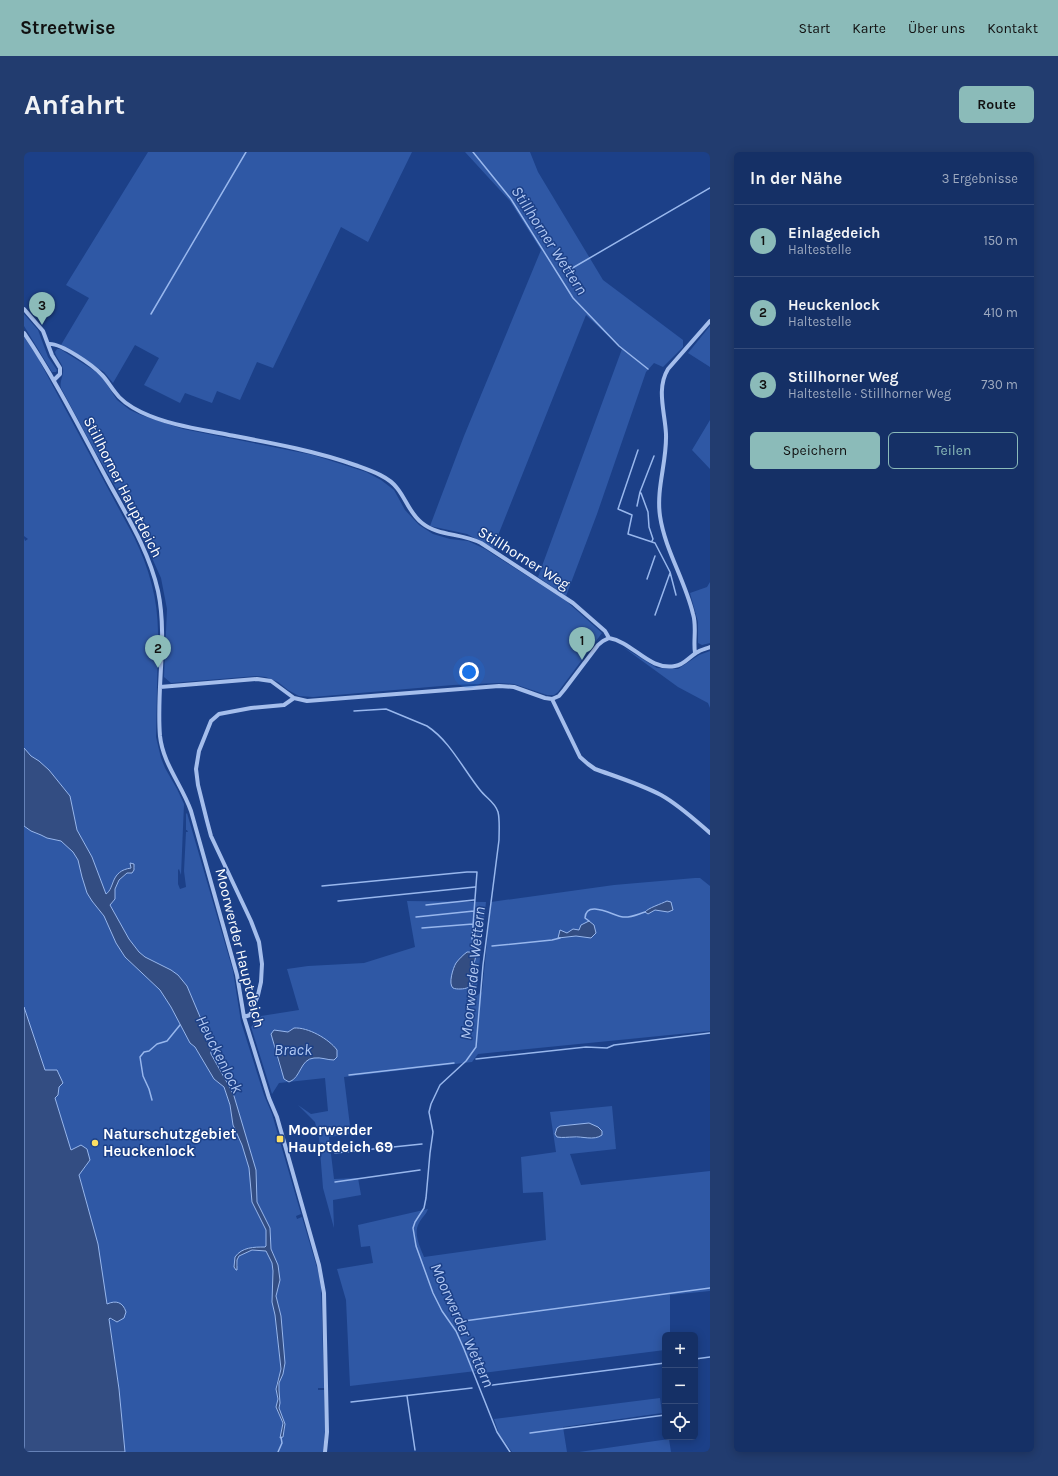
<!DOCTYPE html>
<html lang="de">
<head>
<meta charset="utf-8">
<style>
	:root { --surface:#153066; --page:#223c6f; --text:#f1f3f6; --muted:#9da9bf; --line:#344b7a; --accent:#8bbbb9 }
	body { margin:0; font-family:Karla,sans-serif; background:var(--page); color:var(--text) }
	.controls { position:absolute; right:12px; bottom:12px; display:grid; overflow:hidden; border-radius:6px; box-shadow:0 2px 10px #0003 }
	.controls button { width:36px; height:36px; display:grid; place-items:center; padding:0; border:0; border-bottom:1px solid var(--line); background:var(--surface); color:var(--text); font:20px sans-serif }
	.you { position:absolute; left:445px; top:520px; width:14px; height:14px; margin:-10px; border:3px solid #fff; border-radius:50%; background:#1a73e8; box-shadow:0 0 0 6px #1a73e833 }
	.badge { display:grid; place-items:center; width:26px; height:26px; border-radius:50%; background:var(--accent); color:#111; font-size:13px; font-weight:700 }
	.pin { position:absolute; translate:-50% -33px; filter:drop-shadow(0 1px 2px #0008) }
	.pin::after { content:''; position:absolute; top:21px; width:14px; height:12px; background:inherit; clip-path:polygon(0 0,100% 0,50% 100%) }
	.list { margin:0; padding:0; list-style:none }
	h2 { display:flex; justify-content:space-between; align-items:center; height:52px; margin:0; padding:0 16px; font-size:17px }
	h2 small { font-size:13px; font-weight:400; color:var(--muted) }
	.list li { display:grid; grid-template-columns:26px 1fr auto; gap:12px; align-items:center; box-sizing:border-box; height:72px; padding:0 16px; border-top:1px solid var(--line) }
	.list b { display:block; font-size:15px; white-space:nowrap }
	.list p { margin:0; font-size:13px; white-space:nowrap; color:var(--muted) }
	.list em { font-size:13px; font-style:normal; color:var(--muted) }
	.actions { display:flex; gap:8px; padding:12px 16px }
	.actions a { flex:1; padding:9px 0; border:1px solid var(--accent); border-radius:6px; text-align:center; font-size:14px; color:var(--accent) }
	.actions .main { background:var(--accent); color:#111 }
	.icon { flex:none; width:22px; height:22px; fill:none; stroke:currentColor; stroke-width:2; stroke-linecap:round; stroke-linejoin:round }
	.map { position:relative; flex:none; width:686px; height:1300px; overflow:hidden; border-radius:6px }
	header { display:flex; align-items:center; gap:24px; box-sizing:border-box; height:56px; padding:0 20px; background:var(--accent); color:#111 }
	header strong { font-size:19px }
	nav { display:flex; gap:22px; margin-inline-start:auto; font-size:14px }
	.intro { display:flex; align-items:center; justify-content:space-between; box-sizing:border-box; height:96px; padding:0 24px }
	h1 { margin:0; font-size:28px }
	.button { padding:10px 18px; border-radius:6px; background:var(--accent); color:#111; font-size:14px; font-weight:700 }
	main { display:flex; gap:24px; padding:0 24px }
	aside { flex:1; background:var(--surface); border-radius:6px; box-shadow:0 2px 10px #0003 }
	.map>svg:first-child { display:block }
	.green { fill:#2f58a5; fill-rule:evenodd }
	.water { fill:#334d82; stroke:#98b7ed }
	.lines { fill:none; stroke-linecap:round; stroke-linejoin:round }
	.stream { stroke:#98b7ed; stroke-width:1.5 }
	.street { stroke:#a5beec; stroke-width:4 }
	.poi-dot { fill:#fcdf63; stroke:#1c4088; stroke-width:1.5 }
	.labels { text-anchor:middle; stroke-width:3; stroke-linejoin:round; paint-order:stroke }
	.street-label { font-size:15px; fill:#fff; stroke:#1c4088 }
	.poi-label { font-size:15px; font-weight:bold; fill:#fff; stroke:#1c4088; text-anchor:start }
	.water-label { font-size:16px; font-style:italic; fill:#b1c8f3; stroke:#1c4088 }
</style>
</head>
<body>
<header>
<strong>Streetwise</strong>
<nav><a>Start</a><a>Karte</a><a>Über uns</a><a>Kontakt</a></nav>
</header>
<div class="intro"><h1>Anfahrt</h1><a class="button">Route</a></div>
<main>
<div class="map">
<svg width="686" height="1300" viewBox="0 0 686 1300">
	<rect width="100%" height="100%" fill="#1c4088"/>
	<!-- green -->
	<path class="green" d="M 124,0 L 388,0 L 344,90 L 317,75 L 249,216 L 233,210 L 216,248 L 193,239 L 188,251 L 161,241 L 156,251 L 120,233 L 135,206 L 111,193 L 89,231 L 80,220 L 37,193 L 65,146 L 42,133 Z
		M 441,0 L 506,0 L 514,20 L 579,128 L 659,188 L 659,195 L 639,215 L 630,211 L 622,220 L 573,362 L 542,444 L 514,425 L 598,197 L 562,163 L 469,396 L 443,382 L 406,374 L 440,284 L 517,98 L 486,49 Z
		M 0,162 L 14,178 L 24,205 L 33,218 L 32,220 L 28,220 L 0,174 Z
		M 686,174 L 686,215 L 664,201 Z
		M 0,185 L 17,210 L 16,210 L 110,385 C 125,416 134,447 134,481 L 132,585 L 137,606 L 141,616 L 153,637 L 160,652 L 157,723 L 155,717 L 154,718 L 154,732 L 156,737 L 162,735 L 160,719 L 162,680 L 164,680 L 163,678 L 162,678 L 162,662 L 163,661 L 209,819 L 217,870 L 240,943 L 248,962 L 277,1062 L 272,1064 L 273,1067 L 278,1065 L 294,1119 L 297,1135 L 300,1236 L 294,1236 L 294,1238 L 300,1238 L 301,1279 L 299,1300 L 101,1300 L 95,1237 L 85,1167 L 93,1170 L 97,1168 L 91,1151 L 87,1151 L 83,1153 L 65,1059 L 55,1022 L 63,1013 L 47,998 L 31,946 L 34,943 L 35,935 L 21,919 L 0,855 L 0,674 L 11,681 L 17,683 L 23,686 L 37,689 L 49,699 L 54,708 L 58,725 L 63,741 L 68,749 L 80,764 L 92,791 L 101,805 L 136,838 L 147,855 L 166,891 L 171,895 L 190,927 L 200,935 L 206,953 L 209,973 L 218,993 L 225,1016 L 231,1056 L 242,1078 L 242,1094 L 241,1095 C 230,1095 218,1095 211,1105 L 210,1115 L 214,1114 L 213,1108 L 215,1104 L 228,1098 L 242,1099 L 248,1111 L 250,1124 L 248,1150 L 251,1163 L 257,1217 L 252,1233 L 254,1247 L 252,1255 L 259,1271 L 257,1279 L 259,1285 L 261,1276 L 255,1256 L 256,1251 L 255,1238 L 255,1231 L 259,1222 L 261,1211 L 257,1164 L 252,1144 L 256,1129 L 254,1113 L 247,1097 L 246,1076 L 233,1050 L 232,1018 L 210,944 L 205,934 L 187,902 L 186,893 L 176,865 L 163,834 L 147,818 L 121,805 L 115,800 L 105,787 L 86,753 L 91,747 L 91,737 L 95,728 L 103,721 L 108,720 L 111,715 C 100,715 91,723 87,734 C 85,738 85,740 82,742 L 68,705 L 53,678 L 46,644 L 25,618 L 15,609 L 7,604 L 0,596 L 0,386 L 1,389 L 4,387 L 0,384 Z
		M 33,197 L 36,197 L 71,219 L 78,225 L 93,248 L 106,258 L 117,263 L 159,277 L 289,303 L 342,320 L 357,328 L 370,338 L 381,358 L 395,373 L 409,382 L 426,387 L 444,389 L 461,397 L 541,448 L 578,481 L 534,540 L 530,543 L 523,543 L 490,532 L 475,531 L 429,533 L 289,545 L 275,544 L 264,538 L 254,530 L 242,525 L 232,524 L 147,531 L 140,525 L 143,457 L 137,426 L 124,397 L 105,359 L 73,303 L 37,236 C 35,229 40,224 39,217 C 38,210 32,206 31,200 Z
		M 686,268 L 686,317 L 668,298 Z
		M 686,430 L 686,491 L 678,493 L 674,491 L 674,470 L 666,441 L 683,435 Z
		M 599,495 L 633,516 L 654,517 L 675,503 L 686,499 L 686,556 L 684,551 L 654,535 Z
		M 671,726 L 676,726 L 686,734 L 686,879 L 454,902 L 448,910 L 320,925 L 327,982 L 305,985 L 310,1027 L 334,1026 L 337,1043 L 309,1048 L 310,1076 L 299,1036 L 295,986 L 291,970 L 274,953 L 287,962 L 304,959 L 301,926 L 255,931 L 248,942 L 227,875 L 237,864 L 275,858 L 263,817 L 284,814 L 340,811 L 391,795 L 383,749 L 462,750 L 452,844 L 458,840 L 467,750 L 590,733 ZM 445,800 L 450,800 L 451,808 L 448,815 C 454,832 447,837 431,836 L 427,831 L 431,813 ZM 270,876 L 294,883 L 310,895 L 307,908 C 300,907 294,905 287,906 C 276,909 275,931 263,929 L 256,917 L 247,882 L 258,879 L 264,880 Z
		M 588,954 L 592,997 L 546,1002 L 557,1033 L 686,1019 L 686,1139 L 646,1143 L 646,1183 L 641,1183 L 641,1198 L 451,1222 L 452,1219 L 326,1234 L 322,1148 L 313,1117 L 349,1111 L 346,1094 L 337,1095 L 334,1073 L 404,1057 C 402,1063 398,1065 395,1071 C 389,1081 396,1095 400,1105 L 522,1088 L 519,1040 L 499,1041 L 497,1005 L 532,1000 L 526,960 ZM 556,972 L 568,986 L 533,985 L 536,974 Z
		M 636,1246 L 638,1261 L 539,1275 L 543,1300 L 488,1300 L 475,1282 L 470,1267 Z
		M 645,1287 L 647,1300 L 555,1300 Z"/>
	<!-- water -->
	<path class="water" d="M 0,596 L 7,604 L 15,609 L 25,618 L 46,644 L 53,678 L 68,705 L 82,742 C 91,736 86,719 107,716 L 106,711 L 110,712 L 110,718 L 108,721 L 103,721 L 95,728 L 91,737 L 91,747 L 86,753 L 105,787 L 115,800 L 121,805 L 147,818 L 154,823 L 163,834 L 185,886 L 187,902 L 205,934 L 210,944 L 232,1018 L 233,1050 L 246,1076 L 247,1097 L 254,1113 L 256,1128 L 252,1144 L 257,1164 L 261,1211 L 259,1222 L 255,1231 L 255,1238 L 256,1251 L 255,1256 L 261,1272 L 259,1285 L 256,1286 L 259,1271 L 252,1255 L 254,1247 L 252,1237 L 257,1217 L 251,1163 L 248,1150 L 249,1119 L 248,1111 L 242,1099 L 228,1098 L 215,1104 L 213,1108 L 213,1118 L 212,1118 L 210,1115 L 211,1105 C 218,1095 230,1095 241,1095 L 242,1094 L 242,1078 L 228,1050 L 225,1016 L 218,993 L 209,973 L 206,953 L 200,935 L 190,927 L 171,895 L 166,891 L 147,855 L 136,838 L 101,805 L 92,791 L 80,764 L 68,749 L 63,741 L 58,725 L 54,708 L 49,700 L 37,689 L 23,686 L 17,683 L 7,679 L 0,674 Z
		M 643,749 L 647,750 L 649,758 L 644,760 L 631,758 L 624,762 L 621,760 C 624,756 637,752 643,749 Z
		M 565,769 L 570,773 L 572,781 L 567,786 L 552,784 L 534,786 L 536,778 L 543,781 L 549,777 L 555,778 L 557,773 Z
		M 443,800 L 450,800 L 452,802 L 451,808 L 448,815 C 452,827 450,837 436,837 C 434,837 431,837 429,836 C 424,832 429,816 432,811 C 435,807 439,803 443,800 Z
		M 0,855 L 21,918 L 33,918 L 39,931 L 35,935 L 34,943 L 31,946 L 47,998 L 57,993 L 63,997 L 66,1008 L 55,1023 L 74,1092 L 83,1152 C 92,1148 99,1150 102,1160 L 100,1166 L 93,1170 L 86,1166 L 85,1167 L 95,1237 L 101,1300 L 0,1300 Z
		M 270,876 C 284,875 305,887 313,898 L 313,905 L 310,908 C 303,908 297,905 290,906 C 276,907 277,926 265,930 L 260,927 L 247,882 L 250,878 L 264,880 Z
		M 565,971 L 574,975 L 578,979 L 578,983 C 570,989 558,984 549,985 C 544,985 539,986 533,985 L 531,982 L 533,976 L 536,974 Z"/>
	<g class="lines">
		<!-- stream -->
		<path class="stream" d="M 449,0 L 487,47 L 549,146 L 595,194 L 624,217
			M 545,118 L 686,36
			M 127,162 L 222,0
			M 614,298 L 594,357 L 608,363 L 604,382 L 631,391 L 646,420 L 652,443
			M 617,341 L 624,360 L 625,375 L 629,387 L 628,389
			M 613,354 L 616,340 L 630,304
			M 623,427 L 631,404
			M 631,463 L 646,421
			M 330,559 L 362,557 L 403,574 C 426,589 439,617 456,638 C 462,646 471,650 474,660 C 476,668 475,679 475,688 L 459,813 L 452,895 L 442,909 L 416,933 L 407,952 L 405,960 L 409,980 L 406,1001 L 402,1046 L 400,1056 L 391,1070 L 389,1076 L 392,1094 L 409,1141 L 418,1159 L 432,1179 L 440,1197 L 473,1280 L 486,1300
			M 298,734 L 443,720 L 453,720 L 448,787
			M 314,749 L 451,735
			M 402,753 L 450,748
			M 392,765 L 450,759
			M 565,769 L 561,766 C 562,747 590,764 599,765 C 607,766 614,762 621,760
			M 398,776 L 449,772
			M 468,794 L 528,788 L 536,786
			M 452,907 L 562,895 L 583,896 L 590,893 L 686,881
			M 325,923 L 430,911
			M 128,948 L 125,937 L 119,924 L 116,905 L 120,900 L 125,899 L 133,892 L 143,889 L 156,873
			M 311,1001 L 398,992
			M 311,1030 L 396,1018
			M 440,1169 L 686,1136
			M 671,1207 L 686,1205
			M 461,1234 L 641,1211
			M 383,1244 L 391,1298
			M 327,1250 L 448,1236
			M 506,1281 L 641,1263
			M 254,1300 L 258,1291 L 257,1285"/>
		<!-- street -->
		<path class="street" d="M 0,157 L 19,179 L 28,203 L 36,216 L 36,222 L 30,228
			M 0,181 C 32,228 57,279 84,329 C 103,364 125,399 134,439 C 144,486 132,536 136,584 C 139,612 158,633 167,659 L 213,823 L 220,865 L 245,946 L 253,965 L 295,1113 L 300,1141 L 303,1280 L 301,1300
			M 24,192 C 36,190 70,214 78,223 C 83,228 86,234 91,240 C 97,249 107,255 117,260 C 144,273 175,277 205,283 C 248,291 292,299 334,314 C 348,319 365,325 373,336 C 382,347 386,362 398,371 C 414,384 437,381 457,391 L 549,451 L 581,479 L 585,486
			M 585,486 C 609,490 625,519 651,514 C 660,513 665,505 672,501 C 676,498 681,497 686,495
			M 671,501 C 669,488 673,475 669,462 C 661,428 641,398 636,364 C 632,336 643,310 642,282 C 641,260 632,237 644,217 L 686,169
			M 136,535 L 233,527 L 247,529 L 270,546 L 283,549 L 475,534 L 490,535 L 521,546 L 528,547 L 535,544 L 540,538 L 574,493 L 579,489 L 585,486
			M 528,547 L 556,605 L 564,612 L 571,617 C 593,625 616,632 637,643 C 655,653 671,668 686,681
			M 220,865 L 226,863 L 234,843 L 237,830 L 238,812 L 235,790 L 227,769 L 187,684 L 183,669 L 174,633 L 172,617 L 175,599 L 187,569 L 195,562 L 227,556 L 260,553 L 270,546"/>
	</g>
	<!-- markers -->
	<g class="poi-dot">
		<rect x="252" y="983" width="8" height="8" rx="2"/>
		<circle cx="71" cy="991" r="4"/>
	</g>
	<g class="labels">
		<!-- street labels -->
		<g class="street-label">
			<text transform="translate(99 335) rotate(63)" y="5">Stillhorner Hauptdeich</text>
			<text transform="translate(500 406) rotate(32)" y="5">Stillhorner Weg</text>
			<text transform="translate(216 796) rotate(76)" y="5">Moorwerder Hauptdeich</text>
		</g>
		<!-- poi labels -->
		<g class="poi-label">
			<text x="264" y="983">Moorwerder<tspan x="264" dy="17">Hauptdeich 69</tspan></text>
			<text x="79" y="987">Naturschutzgebiet<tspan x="79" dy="17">Heuckenlock</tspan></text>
		</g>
		<!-- water labels -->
		<g class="water-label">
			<text transform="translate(526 88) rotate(57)" y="6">Stillhorner Wettern</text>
			<text transform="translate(448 821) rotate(-84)" y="6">Moorwerder Wettern</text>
			<text x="269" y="903">Brack</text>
			<text transform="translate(196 902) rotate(63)" y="6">Heuckenlock</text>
			<text transform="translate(439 1173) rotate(66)" y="6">Moorwerder Wettern</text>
		</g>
	</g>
</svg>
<div class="controls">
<button>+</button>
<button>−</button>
<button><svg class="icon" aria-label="locate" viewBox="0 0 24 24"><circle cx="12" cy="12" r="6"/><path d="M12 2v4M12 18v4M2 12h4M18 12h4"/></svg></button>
</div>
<div class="you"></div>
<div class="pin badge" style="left:558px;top:508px">1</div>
<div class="pin badge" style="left:134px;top:516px">2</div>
<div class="pin badge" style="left:18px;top:173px">3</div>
</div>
<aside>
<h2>In der Nähe<small>3 Ergebnisse</small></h2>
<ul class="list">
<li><span class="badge">1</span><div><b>Einlagedeich</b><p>Haltestelle</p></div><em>150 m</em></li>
<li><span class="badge">2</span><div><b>Heuckenlock</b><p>Haltestelle</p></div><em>410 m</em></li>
<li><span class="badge">3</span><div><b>Stillhorner Weg</b><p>Haltestelle · Stillhorner Weg</p></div><em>730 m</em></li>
</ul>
<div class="actions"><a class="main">Speichern</a><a>Teilen</a></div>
</aside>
</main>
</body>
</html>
